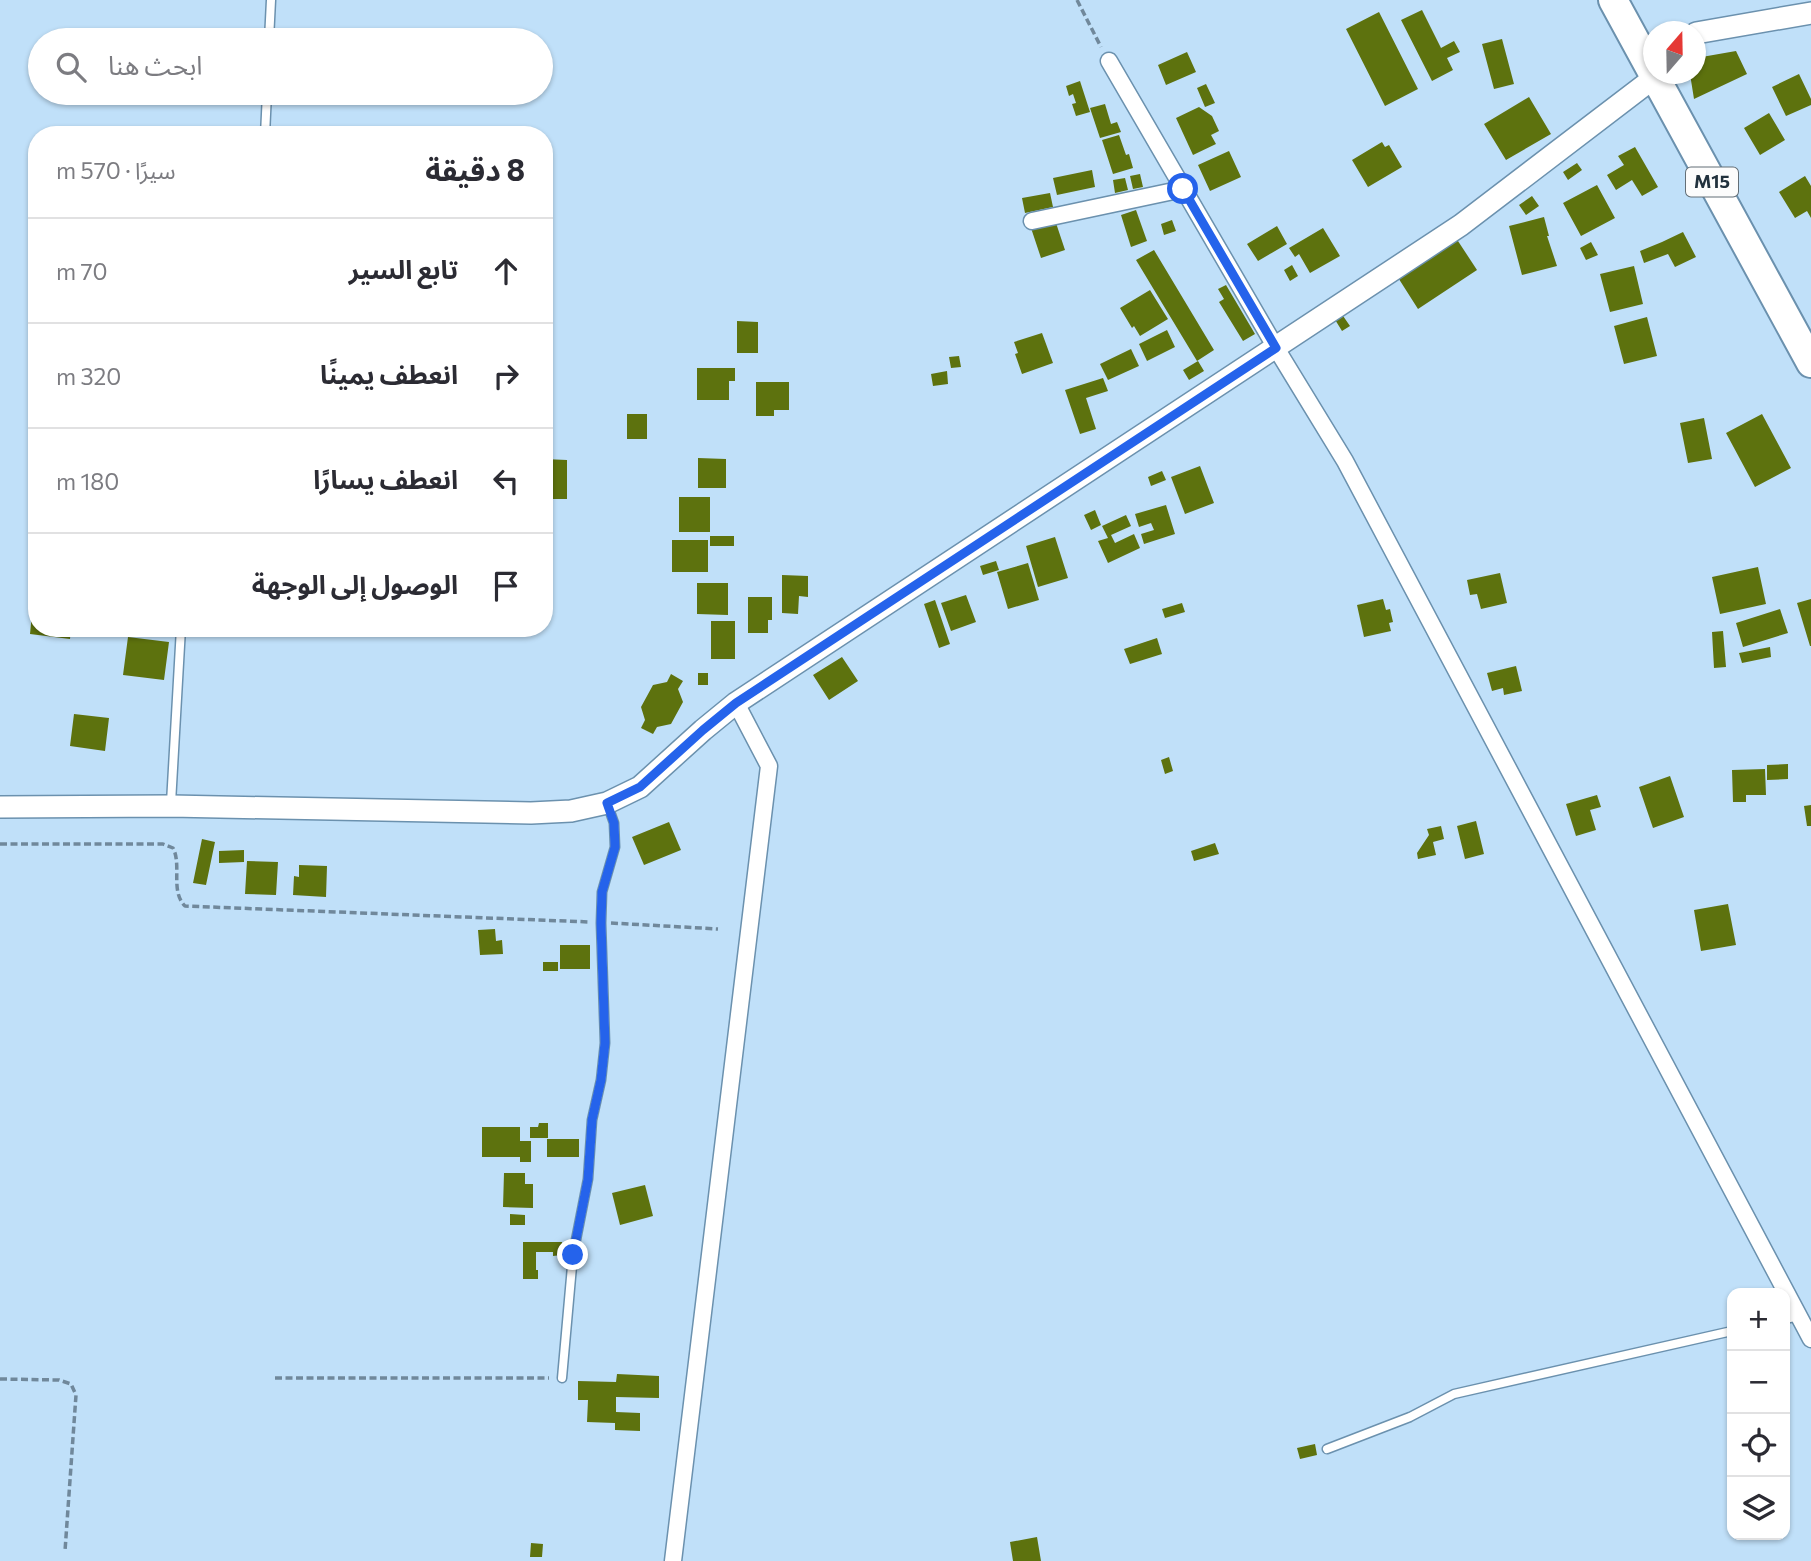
<!DOCTYPE html>
<html lang="ar">
<head>
<meta charset="utf-8">
<style>
	:root { --surface:#fff; --page:#f2f2f3; --text:#2b2b33; --muted:#7c7c81; --line:#e1e1e2 }
	body { margin:0; font-family:Commissioner,"Noto Sans Arabic",sans-serif; background:var(--page); color:var(--text); direction:rtl }
	.controls { position:absolute; right:21px; bottom:21px; display:grid; overflow:hidden; border-radius:14px; box-shadow:0 2px 5px #0004 }
	.controls button { width:63px; height:63px; display:grid; place-items:center; padding:0; border:0; border-bottom:2px solid var(--line); background:var(--surface); color:var(--text); font:35px sans-serif }
	.compass { position:absolute; left:1643px; top:21px; width:63px; height:63px; border-radius:50%; background:var(--surface); box-shadow:0 2px 5px #0004; rotate:20deg }
	.stop { position:absolute; width:21px; height:21px; margin:-16px; border:5px solid #2563eb; border-radius:50%; background:#fff }
	.stop.end { background:#2563eb; border-color:#fff; box-shadow:0 2px 7px #0008 }
	.list { margin:0; padding:0; list-style:none }
	h2 { display:flex; justify-content:space-between; align-items:center; height:91px; margin:0; padding:0 28px; font-size:30px }
	h2 small { font-size:23px; font-weight:400; color:var(--muted) }
	.list li { display:grid; grid-template-columns:46px 1fr auto; gap:21px; align-items:center; box-sizing:border-box; height:105px; padding:0 28px; border-top:2px solid var(--line) }
	.list b { display:block; font-size:26px; white-space:nowrap }
	.list em { font-size:23px; font-style:normal; color:var(--muted) }
	.icon { flex:none; width:38px; height:38px; fill:none; stroke:currentColor; stroke-width:2; stroke-linecap:round; stroke-linejoin:round }
	.map { position:relative; flex:none; width:1811px; height:1561px; overflow:hidden; direction:ltr }
	.search { position:absolute; background:var(--surface); box-shadow:0 2px 5px #0004; left:28px; top:28px; width:525px; height:77px; display:flex; align-items:center; gap:18px; box-sizing:border-box; padding:0 24px; border-radius:38px; color:var(--muted); font-size:26px }
	.panel { position:absolute; background:var(--surface); box-shadow:0 2px 5px #0004; left:28px; top:126px; width:525px; height:511px; border-radius:28px; direction:rtl }
	.map>svg:first-child { display:block }
	.building { fill:#5d720e }
	.lines { fill:none; stroke-linecap:round; stroke-linejoin:round }
	.service-casing { stroke:#6b91ae; stroke-width:11 }
	.minor-casing { stroke:#6b91ae; stroke-width:19 }
	.tertiary-casing { stroke:#6b91ae; stroke-width:24 }
	.trunk-casing { stroke:#6b91ae; stroke-width:32 }
	.path { stroke:#70889b; stroke-width:3.5; stroke-dasharray:7 3.5; stroke-linecap:butt }
	.service { stroke:#fff; stroke-width:8 }
	.minor { stroke:#fff; stroke-width:16 }
	.tertiary { stroke:#fff; stroke-width:21 }
	.trunk { stroke:#fff; stroke-width:28 }
	.route { stroke:#2563eb; stroke-width:9 }
	.labels { text-anchor:middle; stroke-width:7; stroke-linejoin:round; paint-order:stroke }
	.shield { fill:#fcfcfc; stroke:#636e76; stroke-width:2 }
	.shield-label { font-size:18px; font-weight:bold; fill:#21313d }
</style>
</head>
<body>
<div class="map">
<svg width="1811" height="1561" viewBox="0 0 1811 1561">
	<rect width="100%" height="100%" fill="#c0e0f9"/>
	<!-- building -->
	<path class="building" d="M 1422,10 L 1441,48 L 1454,41 L 1460,52 L 1447,58 L 1453,70 L 1432,81 L 1401,20 Z
		M 1379,12 L 1418,89 L 1385,106 L 1346,29 Z
		M 1502,39 L 1514,84 L 1494,89 L 1482,44 Z
		M 1736,51 L 1747,74 L 1694,99 L 1690,74 L 1696,74 L 1696,58 Z
		M 1187,52 L 1196,72 L 1166,85 L 1158,65 Z
		M 1799,74 L 1811,99 L 1811,105 L 1786,116 L 1772,87 Z
		M 1080,81 L 1090,112 L 1076,116 L 1072,104 L 1076,103 L 1073,94 L 1069,96 L 1066,86 Z
		M 1206,84 L 1215,103 L 1205,107 L 1197,88 Z
		M 1529,97 L 1551,134 L 1506,160 L 1484,124 Z
		M 1105,104 L 1111,124 L 1117,122 L 1121,132 L 1100,138 L 1090,108 Z
		M 1199,107 L 1212,116 L 1219,131 L 1211,135 L 1216,144 L 1193,155 L 1176,118 Z
		M 1769,113 L 1785,140 L 1760,155 L 1744,128 Z
		M 1119,135 L 1126,155 L 1129,154 L 1133,168 L 1113,174 L 1102,140 Z
		M 1382,142 L 1385,147 L 1389,145 L 1402,167 L 1368,187 L 1352,160 Z
		M 1635,147 L 1658,187 L 1642,196 L 1632,180 L 1616,190 L 1607,175 L 1624,165 L 1618,156 Z
		M 1229,151 L 1241,177 L 1210,191 L 1198,165 Z
		M 1577,163 L 1582,170 L 1568,180 L 1563,172 Z
		M 1092,170 L 1095,187 L 1057,195 L 1053,178 Z
		M 1140,174 L 1143,187 L 1133,189 L 1130,176 Z
		M 1805,176 L 1811,186 L 1811,218 L 1807,211 L 1795,218 L 1779,192 Z
		M 1125,178 L 1128,190 L 1115,193 L 1113,180 Z
		M 1597,185 L 1615,218 L 1581,236 L 1563,203 Z
		M 1050,193 L 1053,207 L 1025,213 L 1022,198 Z
		M 1532,196 L 1539,206 L 1526,215 L 1519,205 Z
		M 1136,210 L 1147,241 L 1131,247 L 1121,215 Z
		M 1544,217 L 1549,236 L 1547,236 L 1557,266 L 1522,275 L 1509,226 Z
		M 1055,220 L 1065,250 L 1041,258 L 1031,228 Z
		M 1172,220 L 1176,231 L 1164,235 L 1161,224 Z
		M 1277,226 L 1287,244 L 1258,261 L 1247,244 Z
		M 1323,228 L 1340,256 L 1310,273 L 1299,254 L 1295,257 L 1289,248 Z
		M 1683,232 L 1696,257 L 1675,267 L 1668,254 L 1644,263 L 1640,251 L 1662,242 Z
		M 1456,238 L 1477,270 L 1418,309 L 1397,276 Z
		M 1591,242 L 1598,255 L 1586,260 L 1580,248 Z
		M 1154,250 L 1214,350 L 1197,361 L 1136,260 Z
		M 1292,265 L 1298,276 L 1290,281 L 1284,270 Z
		M 1634,266 L 1643,304 L 1610,312 L 1600,274 Z
		M 1226,285 L 1255,334 L 1243,341 L 1219,302 L 1224,299 L 1218,289 Z
		M 1150,290 L 1168,319 L 1140,336 L 1134,326 L 1132,328 L 1120,308 Z
		M 1341,313 L 1350,326 L 1342,331 L 1334,318 Z
		M 1647,317 L 1657,356 L 1624,364 L 1614,326 Z
		M 737,321 L 758,322 L 758,353 L 737,353 Z
		M 1167,330 L 1175,347 L 1147,361 L 1139,344 Z
		M 1042,333 L 1053,363 L 1022,374 L 1015,354 L 1018,353 L 1014,342 Z
		M 1131,349 L 1139,366 L 1108,380 L 1100,364 Z
		M 959,356 L 961,367 L 951,368 L 949,357 Z
		M 1198,361 L 1204,371 L 1189,380 L 1183,370 Z
		M 697,368 L 735,368 L 735,381 L 729,381 L 729,400 L 697,400 Z
		M 947,371 L 948,384 L 933,386 L 931,374 Z
		M 1103,378 L 1108,391 L 1086,398 L 1096,429 L 1080,434 L 1065,390 Z
		M 756,382 L 789,382 L 789,410 L 774,410 L 774,416 L 756,416 Z
		M 627,414 L 647,414 L 647,439 L 627,439 Z
		M 1762,414 L 1791,468 L 1755,487 L 1726,433 Z
		M 1704,418 L 1712,459 L 1688,463 L 1680,423 Z
		M 698,458 L 726,459 L 726,488 L 698,488 Z
		M 544,459 L 567,460 L 567,499 L 544,499 Z
		M 1200,466 L 1214,503 L 1185,514 L 1171,477 Z
		M 1162,471 L 1166,480 L 1151,486 L 1148,477 Z
		M 679,497 L 710,497 L 710,532 L 679,532 Z
		M 1166,505 L 1175,534 L 1144,544 L 1141,534 L 1154,530 L 1151,523 L 1139,527 L 1135,514 Z
		M 1095,510 L 1101,525 L 1091,530 L 1084,515 Z
		M 1126,515 L 1131,526 L 1111,535 L 1115,543 L 1134,534 L 1140,548 L 1108,563 L 1098,541 L 1108,538 L 1102,526 Z
		M 710,536 L 734,536 L 734,546 L 710,546 Z
		M 1055,537 L 1068,578 L 1038,587 L 1026,546 Z
		M 672,540 L 708,540 L 708,572 L 672,572 Z
		M 996,561 L 999,570 L 983,575 L 980,566 Z
		M 1028,563 L 1039,600 L 1008,609 L 997,572 Z
		M 1758,567 L 1766,604 L 1720,614 L 1712,577 Z
		M 1500,573 L 1507,603 L 1481,609 L 1477,594 L 1470,595 L 1467,580 Z
		M 782,575 L 808,576 L 808,597 L 799,596 L 798,614 L 782,613 Z
		M 697,583 L 728,583 L 728,615 L 697,614 Z
		M 34,593 L 37,593 L 37,628 L 71,628 L 70,639 L 30,634 Z
		M 966,595 L 976,622 L 951,631 L 941,603 Z
		M 748,597 L 772,597 L 772,620 L 768,620 L 768,633 L 748,633 Z
		M 1383,599 L 1386,610 L 1390,609 L 1393,622 L 1389,623 L 1391,631 L 1364,637 L 1357,605 Z
		M 1811,599 L 1811,646 L 1810,646 L 1797,603 Z
		M 935,600 L 950,644 L 939,648 L 924,604 Z
		M 1182,603 L 1185,612 L 1165,618 L 1162,609 Z
		M 1780,609 L 1788,633 L 1743,647 L 1736,623 Z
		M 711,621 L 735,621 L 735,659 L 711,659 Z
		M 1723,631 L 1726,667 L 1714,668 L 1712,632 Z
		M 128,637 L 169,642 L 164,680 L 123,675 Z
		M 1157,638 L 1162,654 L 1130,664 L 1124,649 Z
		M 1770,647 L 1771,657 L 1742,663 L 1739,653 Z
		M 842,657 L 858,681 L 829,700 L 813,675 Z
		M 1516,666 L 1522,691 L 1504,695 L 1503,688 L 1492,691 L 1487,673 Z
		M 698,673 L 708,673 L 708,685 L 698,685 Z
		M 671,674 L 683,681 L 678,689 L 683,702 L 671,724 L 657,727 L 653,734 L 641,728 L 645,720 L 641,707 L 653,685 L 667,682 Z
		M 74,714 L 109,718 L 105,751 L 70,746 Z
		M 1169,757 L 1173,771 L 1165,774 L 1161,760 Z
		M 1788,764 L 1788,779 L 1767,780 L 1767,765 Z
		M 1765,769 L 1766,795 L 1746,795 L 1746,802 L 1733,802 L 1732,770 Z
		M 1670,776 L 1684,817 L 1653,828 L 1639,787 Z
		M 1597,795 L 1601,807 L 1590,810 L 1596,830 L 1576,836 L 1566,804 Z
		M 1811,805 L 1811,826 L 1807,826 L 1804,806 Z
		M 1476,821 L 1484,854 L 1465,859 L 1457,826 Z
		M 669,822 L 681,850 L 644,865 L 632,837 Z
		M 1441,826 L 1444,839 L 1433,842 L 1436,855 L 1418,859 L 1417,853 L 1429,835 L 1427,829 Z
		M 202,839 L 215,842 L 206,885 L 193,883 Z
		M 1215,843 L 1219,854 L 1194,861 L 1191,851 Z
		M 244,850 L 244,862 L 219,863 L 219,851 Z
		M 247,861 L 278,862 L 276,895 L 245,894 Z
		M 299,865 L 327,866 L 326,897 L 293,895 L 294,876 L 299,877 Z
		M 1728,904 L 1736,945 L 1701,951 L 1694,910 Z
		M 495,929 L 496,941 L 502,940 L 503,954 L 480,955 L 478,930 Z
		M 560,945 L 590,945 L 590,969 L 560,969 Z
		M 543,962 L 558,962 L 558,971 L 543,971 Z
		M 539,1123 L 548,1123 L 548,1138 L 530,1138 L 530,1127 L 538,1127 Z
		M 482,1127 L 520,1127 L 520,1141 L 531,1141 L 531,1162 L 520,1162 L 520,1157 L 482,1157 Z
		M 547,1139 L 579,1139 L 579,1157 L 547,1157 Z
		M 504,1173 L 525,1173 L 525,1184 L 533,1184 L 533,1208 L 503,1207 Z
		M 645,1185 L 653,1216 L 620,1225 L 612,1193 Z
		M 510,1214 L 525,1215 L 525,1225 L 510,1225 Z
		M 523,1242 L 562,1242 L 562,1255 L 553,1256 L 553,1252 L 536,1252 L 536,1270 L 538,1270 L 538,1279 L 523,1279 Z
		M 617,1374 L 659,1376 L 659,1398 L 616,1397 L 616,1412 L 640,1413 L 640,1431 L 615,1430 L 615,1423 L 587,1422 L 588,1400 L 578,1400 L 578,1381 L 616,1382 Z
		M 1315,1444 L 1317,1455 L 1300,1459 L 1297,1448 Z
		M 1037,1537 L 1041,1561 L 1013,1561 L 1010,1542 Z
		M 531,1543 L 543,1544 L 542,1557 L 530,1557 Z"/>
	<g class="lines">
		<!-- service casing -->
		<g class="service-casing">
			<path id="service" d="M 269,40 L 271,0
				M 265,135 L 267,93
				M 171,803 L 181,628
				M 1785,1319 L 1799,1316
				M 562,1378 L 573,1255 L 588,1179 L 592,1120 L 601,1080 L 605,1043 L 601,923 L 602,892 L 615,847 L 614,823 L 607,803
				M 1327,1449 L 1410,1417 L 1454,1394 L 1732,1331"/>
		</g>
		<!-- minor casing -->
		<g class="minor-casing">
			<path id="minor" d="M 1109,61 L 1276,348 L 1345,461 L 1811,1339
				M 1032,221 L 1183,189
				M 673,1561 L 769,766 L 736,703"/>
		</g>
		<!-- tertiary casing -->
		<g class="tertiary-casing">
			<path id="tertiary" d="M 1696,33 L 1811,13
				M 0,807 L 171,806 L 531,813 L 571,811 L 607,803 L 640,787 L 703,730 L 736,703 L 1461,225 L 1655,77"/>
		</g>
		<!-- trunk casing -->
		<g class="trunk-casing">
			<path id="trunk" d="M 1613,0 L 1811,363"/>
		</g>
		<!-- path -->
		<path class="path" d="M 1077,0 L 1101,47
			M 0,844 L 163,844 L 173,848 C 182,865 170,891 185,906 L 590,922
			M 611,923 L 718,929
			M 275,1378 L 549,1378
			M 0,1379 L 59,1380 L 71,1384 L 76,1395 L 65,1551"/>
		<!-- service -->
		<use href="#service" class="service"/>
		<!-- minor -->
		<use href="#minor" class="minor"/>
		<!-- tertiary -->
		<use href="#tertiary" class="tertiary"/>
		<!-- trunk -->
		<use href="#trunk" class="trunk"/>
	</g>
	<g class="lines">
		<!-- route -->
		<path class="route" d="M 573,1255 L 588,1179 L 592,1120 L 601,1080 L 605,1043 L 601,923 L 602,892 L 615,847 L 614,823 L 607,803 L 640,787 L 703,730 L 736,703 L 1276,348 L 1183,189"/>
	</g>
	<g class="labels">
		<!-- shield labels -->
		<rect class="shield" x="1686" y="167.5" width="52" height="29" rx="5"/>
		<g class="shield-label">
			<text x="1712" y="188">M15</text>
		</g>
	</g>
</svg>
<div class="controls">
<button>+</button>
<button>−</button>
<button><svg class="icon" aria-label="locate" viewBox="0 0 24 24"><circle cx="12" cy="12" r="6"/><path d="M12 2v4M12 18v4M2 12h4M18 12h4"/></svg></button>
<button><svg class="icon" aria-label="layers" viewBox="0 0 24 24"><path d="M12 4l9 5-9 5-9-5zM3 14l9 5 9-5"/></svg></button>
</div>
<svg class="compass" viewBox="-18 -18 36 36"><path d="M0-13l5 13h-10z" fill="#e53935"/><path d="M0 13l5-13h-10z" fill="#7c7c81"/></svg>
<div class="stop" style="left:1183px;top:189px"></div>
<div class="stop end" style="left:573px;top:1255px"></div>
<div class="search"><svg class="icon" aria-label="search" viewBox="0 0 24 24"><circle cx="10" cy="10" r="6"/><path d="M15 15l6 6"/></svg>ابحث هنا</div>
<section class="panel">
<h2>8 دقيقة<small>سيرًا · 570 m</small></h2>
<ul class="list">
<li><svg class="icon" aria-label="ahead" viewBox="0 0 24 24"><path d="M12 20V5M6 11l6-6 6 6"/></svg><div><b>تابع السير</b></div><em>70 m</em></li>
<li><svg class="icon" aria-label="right" viewBox="0 0 24 24"><path d="M7 20v-9h11M14 6l5 5-5 5"/></svg><div><b>انعطف يمينًا</b></div><em>320 m</em></li>
<li><svg class="icon" aria-label="left" viewBox="0 0 24 24"><path d="M17 20v-9H6M10 6l-5 5 5 5"/></svg><div><b>انعطف يسارًا</b></div><em>180 m</em></li>
<li><svg class="icon" aria-label="arrive" viewBox="0 0 24 24"><path d="M6 21V4h12l-3 4 3 4H6"/></svg><div><b>الوصول إلى الوجهة</b></div></li>
</ul>
</section>
</div>
</body>
</html>
